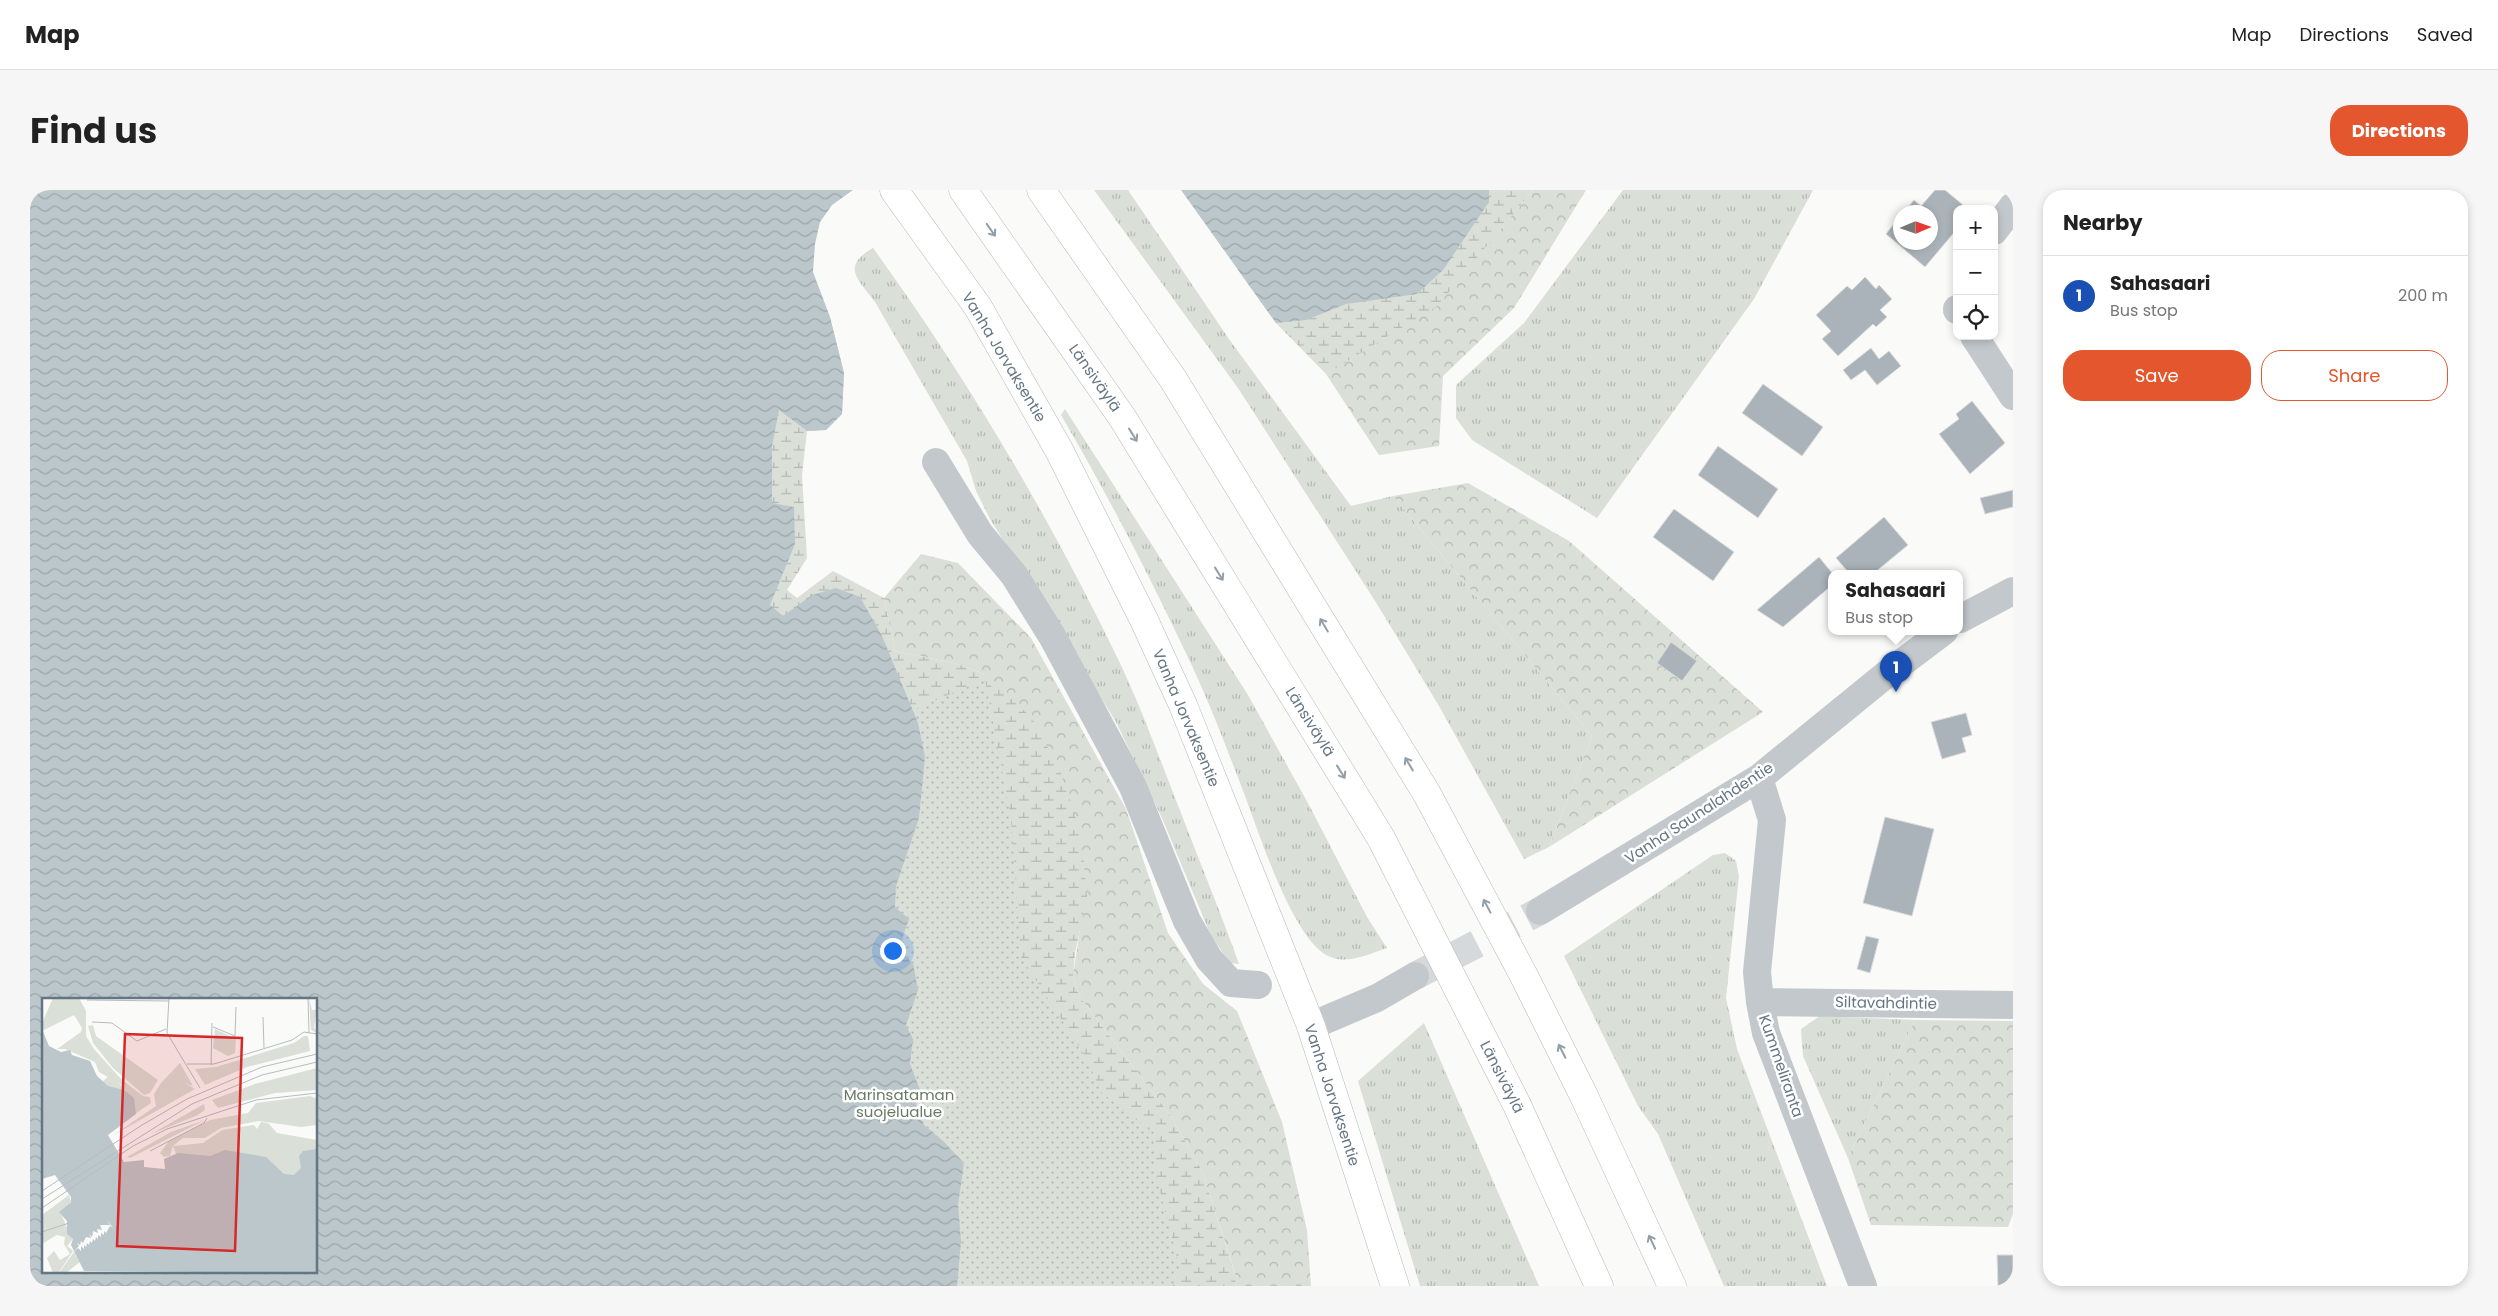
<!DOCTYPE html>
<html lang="en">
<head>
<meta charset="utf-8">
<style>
	:root { --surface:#fff; --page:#f6f6f6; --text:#222; --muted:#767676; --line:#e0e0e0; --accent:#e4572e }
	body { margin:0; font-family:Poppins,sans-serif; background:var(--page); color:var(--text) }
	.controls { position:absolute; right:15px; top:15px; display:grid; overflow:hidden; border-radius:10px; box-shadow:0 2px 8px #0003 }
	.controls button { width:45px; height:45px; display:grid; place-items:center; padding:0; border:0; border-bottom:1px solid var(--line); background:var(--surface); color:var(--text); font:25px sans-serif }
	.compass { position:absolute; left:1863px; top:15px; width:45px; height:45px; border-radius:50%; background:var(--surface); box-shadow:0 2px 8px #0003; rotate:88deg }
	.you { position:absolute; left:862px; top:760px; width:18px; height:18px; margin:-12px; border:4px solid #fff; border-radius:50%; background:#1a73e8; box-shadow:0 0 0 8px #1a73e833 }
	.badge { display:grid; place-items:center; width:32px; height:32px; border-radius:50%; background:var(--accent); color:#fff; font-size:16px; font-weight:700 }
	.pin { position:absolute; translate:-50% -41px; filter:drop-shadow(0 1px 2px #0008) }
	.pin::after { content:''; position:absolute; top:26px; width:18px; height:15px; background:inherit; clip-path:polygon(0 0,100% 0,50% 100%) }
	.popup { position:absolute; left:1798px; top:380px; width:135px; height:65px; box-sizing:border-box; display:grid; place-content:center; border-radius:10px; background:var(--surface); filter:drop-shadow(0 1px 4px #0005); font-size:16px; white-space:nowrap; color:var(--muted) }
	.popup b { font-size:19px; color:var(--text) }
	.popup::after { content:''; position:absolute; left:50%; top:100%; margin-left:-10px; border:10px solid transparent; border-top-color:var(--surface) }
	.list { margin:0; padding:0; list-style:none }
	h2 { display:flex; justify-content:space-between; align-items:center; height:65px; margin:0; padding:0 20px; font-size:21px }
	h2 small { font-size:16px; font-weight:400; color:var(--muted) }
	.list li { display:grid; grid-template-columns:32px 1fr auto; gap:15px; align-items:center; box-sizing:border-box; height:80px; padding:0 20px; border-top:1px solid var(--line) }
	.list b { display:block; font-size:19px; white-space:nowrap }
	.list p { margin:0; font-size:16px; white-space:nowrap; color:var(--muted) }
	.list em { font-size:16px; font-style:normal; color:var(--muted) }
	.actions { display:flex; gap:10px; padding:15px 20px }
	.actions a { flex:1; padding:11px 0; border:1px solid var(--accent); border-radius:20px; text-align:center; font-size:18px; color:var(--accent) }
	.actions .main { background:var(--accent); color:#fff }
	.icon { flex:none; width:28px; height:28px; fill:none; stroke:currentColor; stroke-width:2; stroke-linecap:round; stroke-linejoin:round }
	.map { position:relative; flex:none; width:1983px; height:1096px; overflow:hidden; border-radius:20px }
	header { display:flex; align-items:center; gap:30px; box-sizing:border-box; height:70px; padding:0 25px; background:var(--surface); border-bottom:1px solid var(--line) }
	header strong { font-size:24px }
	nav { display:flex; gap:28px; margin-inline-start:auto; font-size:18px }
	.intro { display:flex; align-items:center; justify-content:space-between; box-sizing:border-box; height:120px; padding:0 30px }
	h1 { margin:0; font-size:35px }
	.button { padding:12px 22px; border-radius:20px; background:var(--accent); color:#fff; font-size:18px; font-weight:700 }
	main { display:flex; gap:30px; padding:0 30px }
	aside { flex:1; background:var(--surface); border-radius:20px; box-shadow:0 2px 8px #0003 }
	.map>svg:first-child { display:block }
	.grass { fill:url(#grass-tufts) }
	.forest { fill:url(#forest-crowns) }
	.wetland { fill:url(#wetland-marsh) }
	.park { fill:url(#park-dots) }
	.water { fill:url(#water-waves); fill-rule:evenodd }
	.building { fill:#aab3b9; stroke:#dcdcda }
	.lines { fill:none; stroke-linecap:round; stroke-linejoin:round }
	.minor-tunnel { stroke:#d5d9db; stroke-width:28; stroke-dasharray:28 14; stroke-linecap:butt }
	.major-casing { stroke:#b5babe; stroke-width:29 }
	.highway-casing { stroke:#b4b9bd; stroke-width:29 }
	.minor { stroke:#c3c8cc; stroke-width:28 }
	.major { stroke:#fff; stroke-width:28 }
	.highway { stroke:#fff; stroke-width:28 }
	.oneway { stroke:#939fa8 }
	.labels { text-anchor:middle; stroke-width:5; stroke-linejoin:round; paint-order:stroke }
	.street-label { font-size:15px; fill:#657683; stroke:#fff }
	.park-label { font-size:15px; fill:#687a64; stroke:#fff }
	.inset-road { fill:none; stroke:#b5bdc2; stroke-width:1 }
	.view { fill:#d62828; fill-opacity:0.15; stroke:#d62828; stroke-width:2.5 }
	.inset-edge { fill:none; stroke:#657683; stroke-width:2.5 }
</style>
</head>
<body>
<header>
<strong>Map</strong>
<nav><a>Map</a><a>Directions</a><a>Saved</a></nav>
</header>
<div class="intro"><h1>Find us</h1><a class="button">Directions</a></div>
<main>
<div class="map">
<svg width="1983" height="1096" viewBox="0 0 1983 1096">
	<defs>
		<pattern id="grass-tufts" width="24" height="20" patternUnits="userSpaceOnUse" patternTransform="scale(1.25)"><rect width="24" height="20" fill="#dadfd7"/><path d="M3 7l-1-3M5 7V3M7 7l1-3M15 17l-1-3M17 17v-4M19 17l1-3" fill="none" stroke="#b4b9b4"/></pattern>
		<pattern id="forest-crowns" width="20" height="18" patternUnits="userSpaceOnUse" patternTransform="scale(1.25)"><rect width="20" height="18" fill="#dadfd7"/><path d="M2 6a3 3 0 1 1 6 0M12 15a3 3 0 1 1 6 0" fill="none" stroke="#b4b9b4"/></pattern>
		<pattern id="wetland-marsh" width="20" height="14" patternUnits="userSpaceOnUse" patternTransform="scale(1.25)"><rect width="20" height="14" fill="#dadfd7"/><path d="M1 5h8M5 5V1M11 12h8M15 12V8" fill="none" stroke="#b4b9b4"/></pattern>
		<pattern id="park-dots" width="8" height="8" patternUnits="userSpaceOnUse" patternTransform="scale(1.25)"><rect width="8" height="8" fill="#dadfd7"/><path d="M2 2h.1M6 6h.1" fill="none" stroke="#b4b9b4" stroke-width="1.8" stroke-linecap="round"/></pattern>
		<pattern id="water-waves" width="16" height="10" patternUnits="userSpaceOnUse" patternTransform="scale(1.25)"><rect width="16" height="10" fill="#bbc7cb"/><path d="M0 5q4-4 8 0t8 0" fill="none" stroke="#9ca6aa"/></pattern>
	</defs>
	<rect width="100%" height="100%" fill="#fafaf8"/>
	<!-- grass -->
	<path class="grass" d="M 1064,0 L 1098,0 L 1199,149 L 1321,316 L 1363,306 L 1562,546 L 1519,657 L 1494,669 L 1409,516 L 1347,414 L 1208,198 Z
		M 1593,0 L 1783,0 L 1724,109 L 1567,328 L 1442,250 L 1426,228 L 1426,195 L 1494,133 Z
		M 843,58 C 935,185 1018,324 1086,465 C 1111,516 1130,570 1151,623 C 1170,673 1191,723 1209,774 L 1200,773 L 1181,746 L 1132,628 L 1086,532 L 960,329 L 946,301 L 937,271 L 845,112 C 827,88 811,77 843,58 Z
		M 1035,219 L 1218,505 L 1279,615 L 1337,727 L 1357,758 C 1336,765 1313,777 1293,763 C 1258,737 1228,639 1212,598 C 1194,551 1176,504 1154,459 C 1116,379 1075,300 1031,225 Z
		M 1695,663 L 1706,671 L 1709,686 L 1696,808 L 1707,859 L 1797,1096 L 1694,1096 L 1628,944 L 1608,916 L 1534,766 L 1683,665 Z
		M 1790,826 L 1885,830 L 1818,968 L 1773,866 L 1771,839 Z
		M 1394,833 L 1509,1096 L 1390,1096 L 1328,891 Z"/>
	<!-- forest -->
	<path class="forest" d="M 1503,0 L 1556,0 L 1484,118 L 1413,186 L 1409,256 L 1349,265 L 1296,184 L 1407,115 Z
		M 1438,293 L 1539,351 L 1733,522 L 1519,657 L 1562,546 L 1363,306 Z
		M 891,364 L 928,373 L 1001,448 L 1096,619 L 1138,743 L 1173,794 L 1207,821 L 1252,932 L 1277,1040 L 1281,1096 L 1206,1096 L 1205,1083 L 1172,981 L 1140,925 L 1049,806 L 1043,786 L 1050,739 L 955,484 L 924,473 L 865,461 L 854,408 Z
		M 1885,830 L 1983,831 L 1983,1024 L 1978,1037 L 1841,1035 L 1818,968 Z"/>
	<!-- wetland -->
	<path class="wetland" d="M 1423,0 L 1503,0 L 1407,116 L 1296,184 L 1246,133 L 1208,80 L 1233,64 Z
		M 800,127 L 814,183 L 812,224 L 796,240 L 777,241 L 772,285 L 777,368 L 757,400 L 767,408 L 803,381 L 854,408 L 865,461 L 924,473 L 955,484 L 1002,528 L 1030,581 L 1044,621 L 1053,663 L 1057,707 L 1045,763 L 1043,786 L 1049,806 L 1140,925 L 1172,981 L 1205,1084 L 1206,1096 L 727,1096 L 736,182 L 788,146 Z"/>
	<!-- park -->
	<path class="park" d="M 955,489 L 981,629 L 991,767 L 1055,866 L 1072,903 L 1123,943 L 1127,989 L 1150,1080 L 1142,1096 L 672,1096 L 715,592 Z"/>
	<!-- water -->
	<path class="water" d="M 0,0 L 823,0 L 802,15 L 790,32 L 785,54 L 783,82 L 800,127 L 814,183 L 812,224 L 796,240 L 777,241 L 749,220 L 742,256 L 742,313 L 764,317 L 765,354 L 740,415 L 753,426 L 782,405 L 806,398 L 830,407 L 852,446 L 888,533 L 895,567 L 889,628 L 866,696 L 865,717 L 879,729 C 873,745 866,761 883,773 L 888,800 L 876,835 L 883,849 L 880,874 L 890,900 L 886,915 L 893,934 L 913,951 L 934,973 L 928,1015 L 931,1051 L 927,1096 L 0,1096 ZM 14,810 L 286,810 L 286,1082 L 14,1082 Z
		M 1151,0 L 1459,0 L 1459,12 L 1413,80 L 1387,104 L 1316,114 L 1276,130 L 1246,133 Z"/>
	<!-- building -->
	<path class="building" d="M 1905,0 L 1915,0 L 1938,19 L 1927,19 L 1927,39 L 1895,77 L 1856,44 L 1870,26 L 1870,52 L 1900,52 L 1900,22 L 1874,22 L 1884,10 L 1891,16 Z
		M 1835,87 L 1846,99 L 1849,95 L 1862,109 L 1850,120 L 1857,127 L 1846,137 L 1843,134 L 1808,166 L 1792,149 L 1801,141 L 1786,125 L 1817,96 L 1822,100 Z
		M 1841,158 L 1849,169 L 1859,161 L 1871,176 L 1847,195 L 1835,180 L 1821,190 L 1813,180 Z
		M 1733,194 L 1793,237 L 1772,266 L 1712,223 Z
		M 1942,211 L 1975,253 L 1940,284 L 1909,244 L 1929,229 L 1926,224 Z
		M 1688,256 L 1748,299 L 1728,328 L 1668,285 Z
		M 1983,300 L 1983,317 L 1955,324 L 1950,308 Z
		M 1644,319 L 1704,362 L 1683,391 L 1623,347 Z
		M 1854,327 L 1878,355 L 1844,383 L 1819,383 L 1806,368 Z
		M 1789,367 L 1802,383 L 1802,395 L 1753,437 L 1727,420 Z
		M 1641,452 L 1667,471 L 1652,491 L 1627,473 Z
		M 1936,523 L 1942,545 L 1932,548 L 1936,562 L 1912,569 L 1901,532 Z
		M 1855,627 L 1904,639 L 1882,726 L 1833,713 Z
		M 1836,746 L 1849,749 L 1840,783 L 1827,779 Z
		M 1967,1065 L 1983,1065 L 1983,1096 L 1968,1096 Z"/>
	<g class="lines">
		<!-- minor-tunnel -->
		<path class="minor-tunnel" d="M 1385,786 L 1510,721"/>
		<!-- major casing -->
		<g class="major-casing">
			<path id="major" d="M 864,0 L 948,117 L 1029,260 L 1114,430 L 1153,515 L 1281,836 L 1365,1096"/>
		</g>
		<!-- highway casing -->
		<g class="highway-casing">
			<path id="highway" d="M 933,0 L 1092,227 L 1351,648 L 1487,915 L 1569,1096
				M 1011,0 L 1143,189 L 1397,604 L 1494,786 L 1553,904 L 1642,1096"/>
		</g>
		<!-- minor -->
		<path class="minor" d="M 1964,41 L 1983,16
			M 1927,119 L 1927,120
			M 1944,146 L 1983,206
			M 906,272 L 950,344 L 984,385 L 1022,446 L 1103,597 L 1157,731 L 1179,769 L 1201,793 L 1228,795
			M 1930,429 L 1983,401
			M 1729,588 L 1742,630 L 1727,782 L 1730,812 L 1736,843 L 1833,1096
			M 1510,721 L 1729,588 L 1853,487 L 1914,441
			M 1730,812 L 1983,815
			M 1281,836 L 1347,808 L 1385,786"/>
		<!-- major -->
		<use href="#major" class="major"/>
		<!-- highway -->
		<use href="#highway" class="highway"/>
	</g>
	<!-- one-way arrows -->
	<defs><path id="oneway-shaft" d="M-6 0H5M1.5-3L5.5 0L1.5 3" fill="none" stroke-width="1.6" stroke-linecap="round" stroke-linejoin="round" transform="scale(1.25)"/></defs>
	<g class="oneway">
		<use href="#oneway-shaft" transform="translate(961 40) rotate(55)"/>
		<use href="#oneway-shaft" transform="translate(1103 245) rotate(58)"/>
		<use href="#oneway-shaft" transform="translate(1189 384) rotate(58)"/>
		<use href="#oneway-shaft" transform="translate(1294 435) rotate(-121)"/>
		<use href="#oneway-shaft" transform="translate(1379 574) rotate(-121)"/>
		<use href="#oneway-shaft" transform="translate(1311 582) rotate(58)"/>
		<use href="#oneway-shaft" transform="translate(1457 716) rotate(-118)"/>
		<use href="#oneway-shaft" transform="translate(1532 861) rotate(-117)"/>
		<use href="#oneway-shaft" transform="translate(1622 1052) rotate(-115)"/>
	</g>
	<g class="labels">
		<!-- street labels -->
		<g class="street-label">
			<text transform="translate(974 167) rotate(59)" y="5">Vanha Jorvaksentie</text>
			<text transform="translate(1065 188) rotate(55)" y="5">Länsiväylä</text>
			<text transform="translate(1156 528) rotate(67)" y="5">Vanha Jorvaksentie</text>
			<text transform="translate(1280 532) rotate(58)" y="5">Länsiväylä</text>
			<text transform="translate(1669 623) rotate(-33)" y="5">Vanha Saunalahdentie</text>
			<text transform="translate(1856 813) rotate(1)" y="5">Siltavahdintie</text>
			<text transform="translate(1751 876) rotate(71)" y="5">Kummeliranta</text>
			<text transform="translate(1472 887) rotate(63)" y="5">Länsiväylä</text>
			<text transform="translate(1302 905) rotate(72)" y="5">Vanha Jorvaksentie</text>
		</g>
		<!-- park labels -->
		<g class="park-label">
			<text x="869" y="910">Marinsataman<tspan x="869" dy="17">suojelualue</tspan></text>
		</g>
	</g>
	<!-- overview -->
	<g transform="translate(12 808)">
		<rect width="275" height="275" fill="#fafaf8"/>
		<path d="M 51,27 L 54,38 L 116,82 L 108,95 L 102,97 L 71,70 L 51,45 L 46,28 ZM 262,38 L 266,38 L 268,53 L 205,69 L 163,87 L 153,71 L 174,69 L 252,45 ZM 275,70 L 275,92 L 233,95 L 176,110 L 170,102 L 213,86 ZM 140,83 L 153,91 L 70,138 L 114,108 L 113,104 ZM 162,106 L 163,112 L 156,117 L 109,136 ZM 163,122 L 88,160 L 85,159 L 129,134 ZM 25,230 L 25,236 L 31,241 L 25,248 L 31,253 L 17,274 L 11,275 L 5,260 L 12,253 L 18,262 L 28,256 L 22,246 L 23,239 L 15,237 L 0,246 ZM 32,254 L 38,264 L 24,275 L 17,275 Z" fill="#dadfd7"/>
		<path d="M 11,0 L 37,0 L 44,13 L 44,38 L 52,51 L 79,81 L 101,98 L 108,99 L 109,105 L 100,111 L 80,87 L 57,74 L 53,64 L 23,51 L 15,51 L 39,34 L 40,30 L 32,17 L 0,33 L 0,25 ZM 267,0 L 270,12 L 275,12 L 272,29 L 275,35 L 269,32 ZM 173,31 L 194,41 L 193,55 L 186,58 L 171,50 ZM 138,65 L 151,88 L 140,84 L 113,104 L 112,96 L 119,85 ZM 268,98 L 275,101 L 275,127 L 259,129 L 217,123 L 179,130 L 163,140 L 141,140 L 131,148 L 128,158 L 122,159 L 118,155 L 127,143 L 168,122 L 206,115 L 214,105 ZM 27,197 L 29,204 L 18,213 L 25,230 L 0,246 L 0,217 Z" fill="#dadfd7"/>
		<path d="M 67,78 L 93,98 L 100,111 L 88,120 L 67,97 L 61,83 Z" fill="#dadfd7"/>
		<path d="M 219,124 L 226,125 L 235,135 L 275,142 L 275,198 L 141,174 L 131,148 L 161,145 L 180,132 L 212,127 L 215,131 Z" fill="#dadfd7"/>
		<path d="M 0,31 L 7,48 L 19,54 L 28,52 L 30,57 L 48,63 L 55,78 L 66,88 L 82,92 L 92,100 L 94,116 L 66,137 L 82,164 L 102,162 L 102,169 L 123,171 L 122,161 L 136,155 L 168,158 L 183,152 L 224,159 L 242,176 L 252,177 L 259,170 L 257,158 L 261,153 L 275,151 L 275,275 L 42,273 L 29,247 L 31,241 L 25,236 L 25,223 L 17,214 L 29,204 L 29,199 L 13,177 L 0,181 Z" fill="#bbc7cb"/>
		<path d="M 65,222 L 71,230 L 68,228 L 64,235 L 62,233 L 62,237 L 59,235 L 59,239 L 56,237 L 56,241 L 54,239 L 53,243 L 51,241 L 50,245 L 48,243 L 47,247 L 45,245 L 44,249 L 42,247 L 42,251 L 39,248 L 39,253 L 36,250 L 30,255 L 37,248 L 35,245 L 38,247 L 39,243 L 41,245 L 44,239 L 49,240 L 47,236 L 50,239 L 51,233 L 56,235 L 55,231 L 60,232 L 58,227 L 68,227 Z" fill="#fafaf8"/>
		<path class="inset-road" d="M 127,0 L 125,35 L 158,90M 266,0 L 267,35M 45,2 L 127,3M 221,19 L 222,50M 50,24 L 70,25 L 95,43 L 124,31M 171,29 L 193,38 L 194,9M 145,66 L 172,66 L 250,42 L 262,34 L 275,36M 169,67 L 170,25M 108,153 L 162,125 L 165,120M 0,193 L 100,127 L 145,101 L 220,69 L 275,56M 0,201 L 150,106 L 220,77 L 275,64M 0,210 L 91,148 L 125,131 L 214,102 L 275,95M 0,234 L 27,225"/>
		<path class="view" d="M 83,36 L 200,40 L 193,253 L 75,248 Z"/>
		<rect width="275" height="275" class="inset-edge"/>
	</g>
</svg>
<div class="controls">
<button>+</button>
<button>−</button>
<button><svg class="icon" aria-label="locate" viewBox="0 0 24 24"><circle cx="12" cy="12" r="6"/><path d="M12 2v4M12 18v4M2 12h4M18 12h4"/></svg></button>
</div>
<svg class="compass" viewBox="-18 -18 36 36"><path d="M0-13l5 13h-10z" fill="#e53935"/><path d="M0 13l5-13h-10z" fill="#767676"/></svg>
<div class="you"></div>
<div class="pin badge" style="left:1866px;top:502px;background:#1a4fb4">1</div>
<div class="popup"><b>Sahasaari</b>Bus stop</div>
</div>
<aside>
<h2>Nearby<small></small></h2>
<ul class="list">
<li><span class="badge" style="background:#1a4fb4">1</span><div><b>Sahasaari</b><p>Bus stop</p></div><em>200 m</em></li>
</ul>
<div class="actions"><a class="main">Save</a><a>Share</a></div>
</aside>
</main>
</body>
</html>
